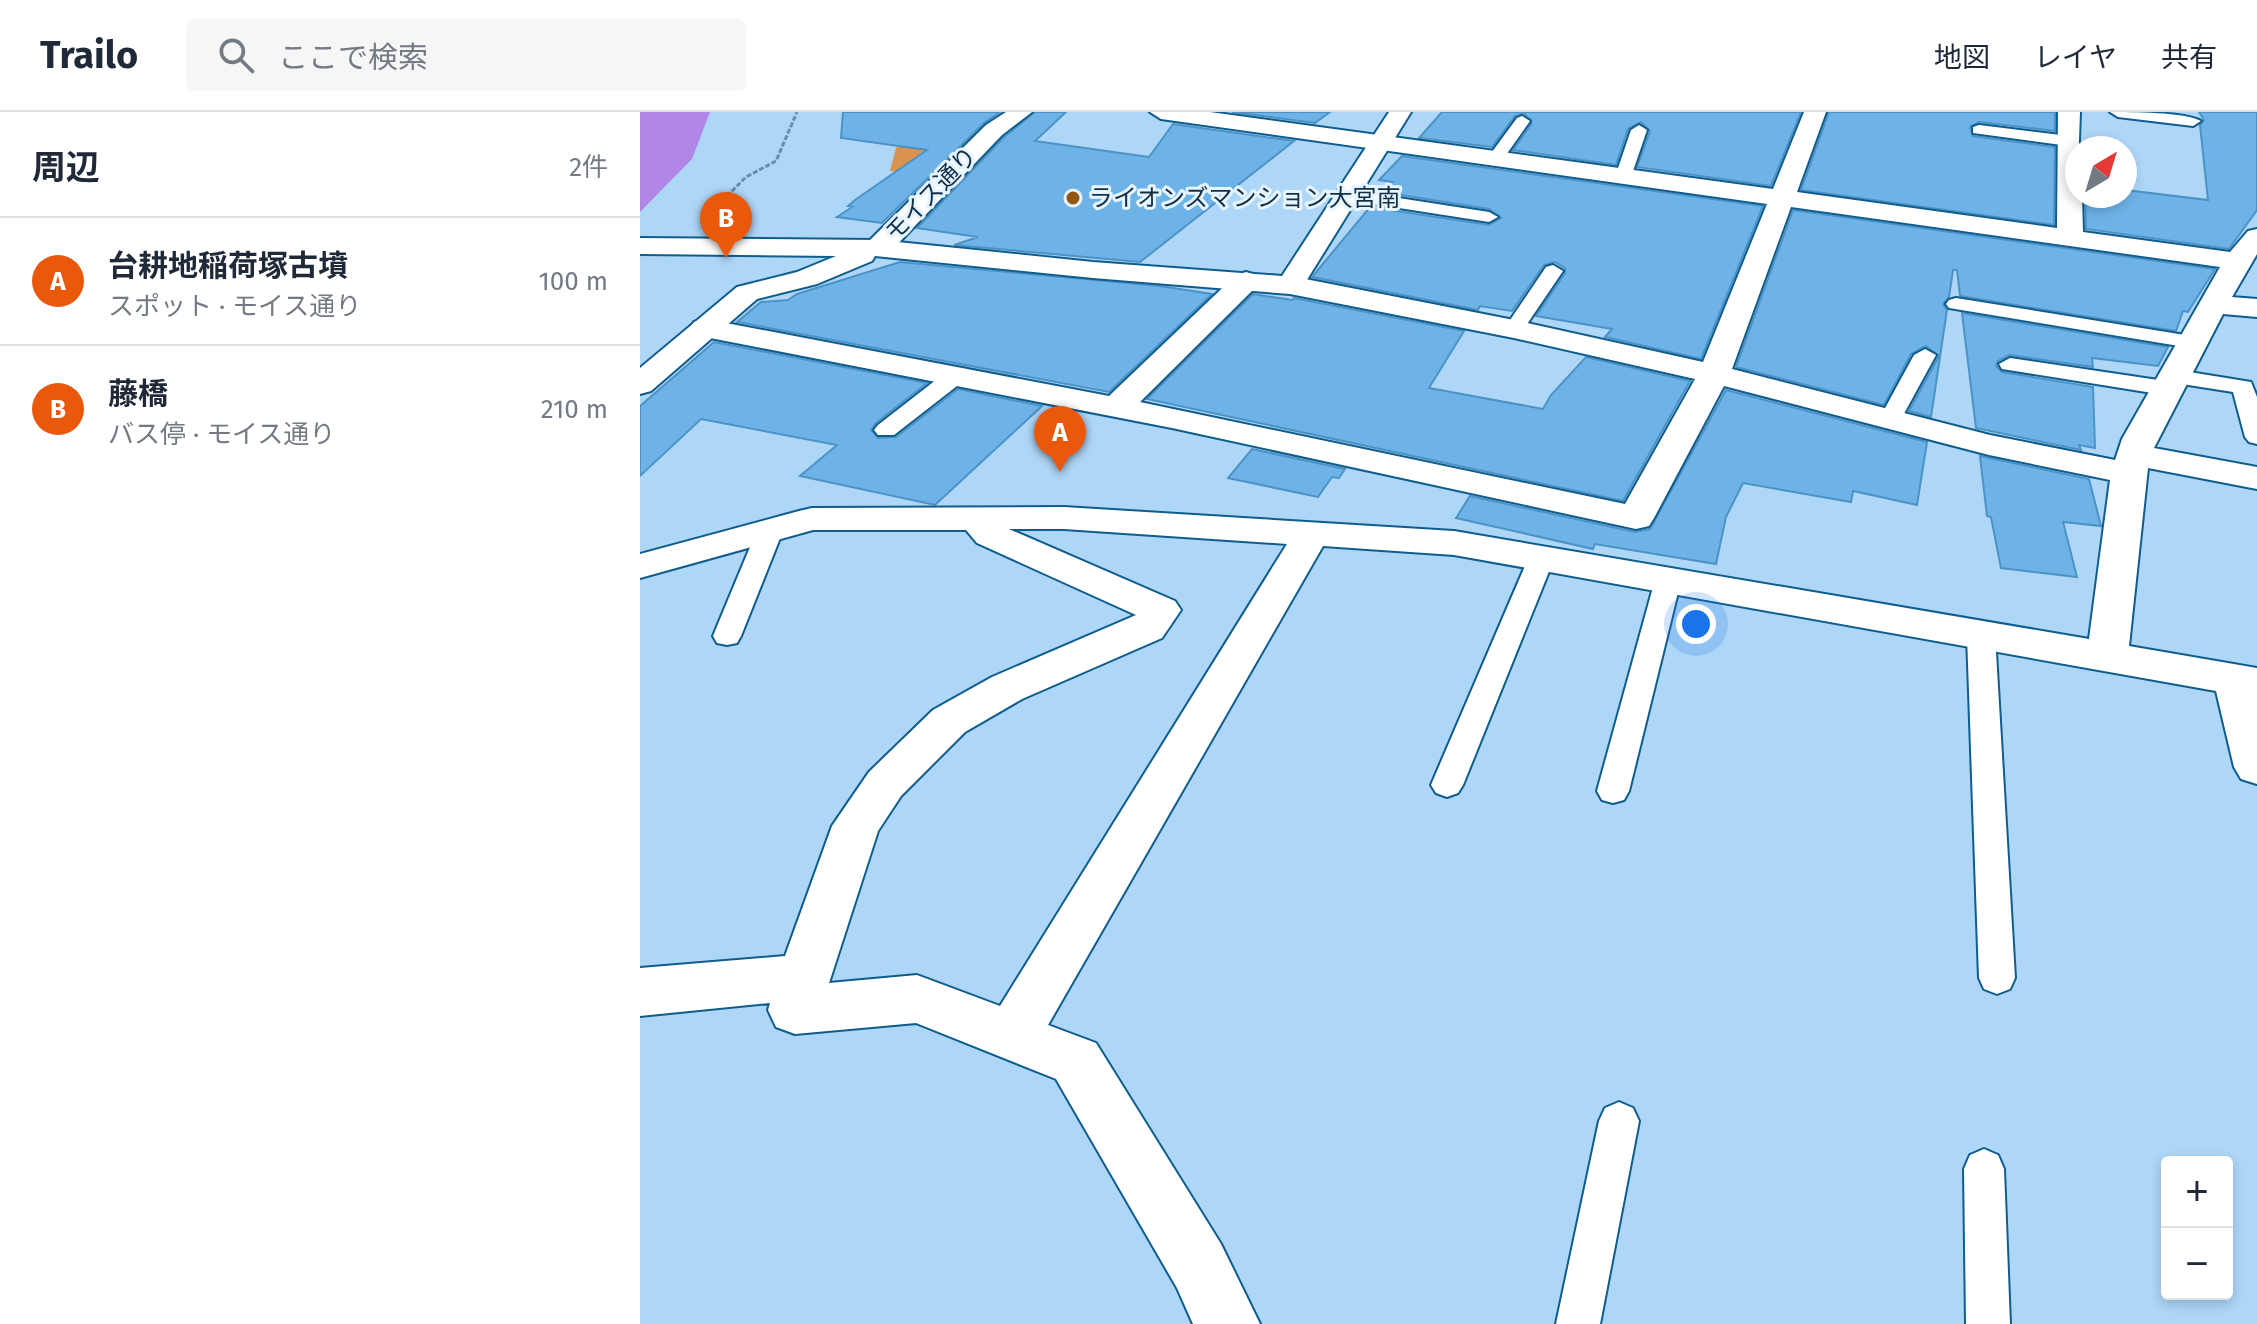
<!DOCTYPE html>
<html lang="ja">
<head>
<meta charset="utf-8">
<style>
	:root { --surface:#fff; --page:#f6f6f7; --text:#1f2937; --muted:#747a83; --line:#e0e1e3; --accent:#ea580c }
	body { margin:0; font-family:"Fira Sans","Noto Sans JP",sans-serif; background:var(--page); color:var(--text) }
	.controls { position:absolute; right:24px; bottom:24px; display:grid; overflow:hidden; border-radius:8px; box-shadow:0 4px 12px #0003 }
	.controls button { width:72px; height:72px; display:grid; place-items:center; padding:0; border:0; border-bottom:2px solid var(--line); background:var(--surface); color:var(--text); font:40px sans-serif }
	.compass { position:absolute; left:1425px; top:24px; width:72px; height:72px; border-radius:50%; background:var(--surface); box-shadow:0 4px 12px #0003; rotate:38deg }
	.you { position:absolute; left:1056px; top:512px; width:28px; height:28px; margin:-20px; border:6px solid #fff; border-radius:50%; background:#1a73e8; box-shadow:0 0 0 12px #1a73e833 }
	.badge { display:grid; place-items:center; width:52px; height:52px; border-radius:50%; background:var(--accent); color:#fff; font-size:26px; font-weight:700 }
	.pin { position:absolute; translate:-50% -66px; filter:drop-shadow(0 2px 4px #0008) }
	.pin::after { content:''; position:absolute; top:42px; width:28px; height:24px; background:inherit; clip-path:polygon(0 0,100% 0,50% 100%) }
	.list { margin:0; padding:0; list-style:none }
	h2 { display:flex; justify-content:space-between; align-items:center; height:104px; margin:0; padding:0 32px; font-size:34px }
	h2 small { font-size:26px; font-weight:400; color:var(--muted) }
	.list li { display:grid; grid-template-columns:52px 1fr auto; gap:24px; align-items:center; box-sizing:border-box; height:128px; padding:0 32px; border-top:2px solid var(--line) }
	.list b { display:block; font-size:30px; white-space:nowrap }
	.list p { margin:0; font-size:26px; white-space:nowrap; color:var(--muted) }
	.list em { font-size:26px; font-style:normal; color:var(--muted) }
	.icon { flex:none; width:44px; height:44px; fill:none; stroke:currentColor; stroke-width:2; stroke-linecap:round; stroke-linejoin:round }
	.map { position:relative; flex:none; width:1617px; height:1212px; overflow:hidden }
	header { display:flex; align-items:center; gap:48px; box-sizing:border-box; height:112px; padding:0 40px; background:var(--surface); border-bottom:2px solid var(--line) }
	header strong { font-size:38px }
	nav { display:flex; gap:44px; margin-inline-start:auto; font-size:28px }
	.search { width:560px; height:72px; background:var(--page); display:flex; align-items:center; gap:20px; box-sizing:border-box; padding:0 28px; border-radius:8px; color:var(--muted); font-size:30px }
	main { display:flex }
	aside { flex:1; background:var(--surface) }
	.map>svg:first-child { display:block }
	.green { fill:#da934f }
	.water { fill:#b086e7 }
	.building { fill:#6db3e7; stroke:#4c92c5; stroke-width:2 }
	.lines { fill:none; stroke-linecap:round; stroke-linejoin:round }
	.lane-casing { stroke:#0f5d8d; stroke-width:4 }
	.street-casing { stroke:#0f5d8d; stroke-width:4 }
	.secondary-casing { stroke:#0f5d8d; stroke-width:4 }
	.path { stroke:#6a8da9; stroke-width:3; stroke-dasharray:5 2; stroke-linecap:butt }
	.lane { fill:#fff; fill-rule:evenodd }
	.street { fill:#fff; fill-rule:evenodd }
	.secondary { fill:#fff; fill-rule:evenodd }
	.poi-dot { fill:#925715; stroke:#e6f4ff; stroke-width:3 }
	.labels { text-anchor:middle; stroke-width:6; stroke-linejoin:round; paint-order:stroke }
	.far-street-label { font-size:24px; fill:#122f45; stroke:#e6f4ff }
	.far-poi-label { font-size:24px; fill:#122f45; stroke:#e6f4ff; text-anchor:start }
</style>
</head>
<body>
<header>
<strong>Trailo</strong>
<div class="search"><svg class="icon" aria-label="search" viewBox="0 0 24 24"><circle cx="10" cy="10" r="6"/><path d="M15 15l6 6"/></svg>ここで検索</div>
<nav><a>地図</a><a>レイヤ</a><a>共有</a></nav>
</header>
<main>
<aside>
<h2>周辺<small>2件</small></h2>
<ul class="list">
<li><span class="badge">A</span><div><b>台耕地稲荷塚古墳</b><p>スポット · モイス通り</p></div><em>100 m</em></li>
<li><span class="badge">B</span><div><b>藤橋</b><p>バス停 · モイス通り</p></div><em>210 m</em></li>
</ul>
</aside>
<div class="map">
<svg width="1617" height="1212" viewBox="0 0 1617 1212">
	<rect width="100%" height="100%" fill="#aed6f7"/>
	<!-- green -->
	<path class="green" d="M 284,16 L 340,20 L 296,63 L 250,59 L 256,36 Z"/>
	<!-- water -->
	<path class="water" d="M 0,0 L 70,0 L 52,47 L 0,100 Z"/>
	<!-- building -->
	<path class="building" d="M 203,0 L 360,0 L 344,11 L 242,111 L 197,105 L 212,95 L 208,94 L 215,88 L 287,38 L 201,26 Z
		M 395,0 L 426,0 L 395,29 L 509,45 L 533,12 L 654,29 L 500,150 L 314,133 L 338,125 L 277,116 L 364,25 Z
		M 592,0 L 690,0 L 675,11 Z
		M 802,0 L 1161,0 L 1131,74 L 997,55 L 1010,19 L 1001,10 L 988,17 L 976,53 L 873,38 L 892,11 L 884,1 L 875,4 L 852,35 L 779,26 Z
		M 1189,0 L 1415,0 L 1415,19 L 1339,10 L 1330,15 L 1333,24 L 1415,35 L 1414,113 L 1161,78 Z
		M 1559,0 L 1617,0 L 1617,98 L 1589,137 L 1446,117 L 1445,84 L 1485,84 L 1485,78 L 1568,88 L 1560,13 L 1564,8 Z
		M 762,44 L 1123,94 L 1061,247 L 965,225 L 972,217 L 896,204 L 925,161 L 925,156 L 915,150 L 904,153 L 872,199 L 840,194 L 838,198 L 672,165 L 730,95 L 849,113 L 861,106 L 849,97 L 742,80 L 752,70 L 739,68 Z
		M 1153,98 L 1575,157 L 1548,200 L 1543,199 L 1536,219 L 1320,184 L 1317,158 L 1313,158 L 1309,185 L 1303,192 L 1307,198 L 1291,305 L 1269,299 L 1299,244 L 1286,234 L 1271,242 L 1244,293 L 1096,255 Z
		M 260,150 L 520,174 L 572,182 L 469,280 L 97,210 L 121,190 L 148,188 L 157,182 Z
		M 613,182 L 652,188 L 654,186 L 824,219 L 789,276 L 903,297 L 911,283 L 946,245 L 1050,269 L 983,389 L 507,287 Z
		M 1322,201 L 1528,235 L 1518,254 L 1452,246 L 1453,255 L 1370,243 L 1358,249 L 1356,254 L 1362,260 L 1453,275 L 1455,336 L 1439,333 L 1441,338 L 1336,316 Z
		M 74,230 L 287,271 L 236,311 L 231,318 L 238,326 L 256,325 L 318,277 L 402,294 L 295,393 L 160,364 L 197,333 L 61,307 L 0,364 L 0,294 Z
		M 1086,278 L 1287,330 L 1277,393 L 1213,379 L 1211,390 L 1103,371 L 1086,405 L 1076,452 L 955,432 L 953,437 L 816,406 L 830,384 L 995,420 L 1010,417 Z
		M 612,337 L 705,357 L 699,366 L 692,365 L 678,385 L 588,366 Z
		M 1340,344 L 1449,367 L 1461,414 L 1423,410 L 1437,465 L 1361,456 L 1351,405 L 1347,404 Z"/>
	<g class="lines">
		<!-- lane casing -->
		<g class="lane-casing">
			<path id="lane" d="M 1470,0 C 1492,0 1545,0 1561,9 L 1553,14 L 1478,5 Z
				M 882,4 L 890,9 L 861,50 L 849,50 L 847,47 L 849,44 L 877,6 Z
				M 999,13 L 1007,18 L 991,65 L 989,69 L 977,69 L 975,65 L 991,18 Z
				M 1339,13 L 1429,24 L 1437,29 L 1429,34 L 1333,21 L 1333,15 Z
				M 707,78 L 849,100 L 858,105 L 849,110 L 701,87 L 698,83 Z
				M 913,153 L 923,159 L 881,221 L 874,223 L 867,221 L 864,217 L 906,155 Z
				M 1316,186 L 1551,224 L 1561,230 L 1551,236 L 1309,196 L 1306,192 L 1309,188 Z
				M 1285,237 L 1296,243 L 1260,309 L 1257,314 L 1241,314 L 1238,309 L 1274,243 Z
				M 1370,246 L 1525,269 L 1536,276 L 1525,283 L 1362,257 L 1359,252 Z
				M 318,256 L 326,257 L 329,262 L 326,267 L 254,323 L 238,323 L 234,318 L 238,313 L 310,257 Z
				M 1531,257 L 1611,270 L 1617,285 L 1617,332 L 1609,330 L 1605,325 L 1593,280 L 1523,269 L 1520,264 L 1523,259 Z
				M 131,408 L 140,411 L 144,416 L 101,524 L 97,531 L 87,533 L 77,531 L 73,524 L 118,416 L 122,411 Z
				M 901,439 L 910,441 L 914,447 L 823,673 L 818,681 L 807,685 L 796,681 L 791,673 L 888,447 L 892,441 Z
				M 1028,459 L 1037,462 L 1041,468 L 989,679 L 984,688 L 973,691 L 962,688 L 957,679 L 1015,468 L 1019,462 Z
				M 1341,514 L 1351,516 L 1355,523 L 1375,866 L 1370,877 L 1357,882 L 1344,877 L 1339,866 L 1327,523 L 1331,516 Z
				M 979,990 L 993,996 L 999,1009 L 960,1212 L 916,1212 L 959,1009 L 965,996 Z
				M 1344,1037 L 1358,1043 L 1364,1057 L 1370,1212 L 1326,1212 L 1324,1057 L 1330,1043 Z"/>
		</g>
		<!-- street casing -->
		<g class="street-casing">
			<path id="street" d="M 366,0 L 392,0 L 362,23 L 248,142 L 228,142 L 224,136 L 228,130 L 346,13 Z
				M 510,0 L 570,0 L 1133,77 L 1164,0 L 1186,0 L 1157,80 L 1417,116 L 1418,0 L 1440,0 L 1437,84 L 1442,84 L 1443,120 L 1590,140 L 1608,119 L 1617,117 L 1617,142 L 1592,185 L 1617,187 L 1617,205 L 1583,202 L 1514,336 L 1617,355 L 1617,377 L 1508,356 L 1489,534 L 1617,556 L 1617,672 L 1601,667 L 1594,655 L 1576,579 L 814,443 L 683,434 L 408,913 L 456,931 L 581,1132 L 620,1212 L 553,1212 L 537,1176 L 416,967 L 276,911 L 155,922 L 136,915 L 128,898 L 130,891 L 0,904 L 0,856 L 145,844 L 192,714 L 229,660 L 293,598 L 352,565 L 496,503 L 337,431 L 326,418 L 173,418 L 0,466 L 0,442 L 159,399 L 172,396 L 424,395 L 814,419 L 1449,527 L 1470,368 L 1349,343 L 1084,274 L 1014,406 L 1009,414 L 996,417 L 532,316 L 65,225 L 54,222 L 50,216 L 54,210 L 65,207 L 469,284 L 596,163 L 606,160 L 616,163 L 620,169 L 616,175 L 500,290 L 985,392 L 1055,267 L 874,226 L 650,182 L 640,179 L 636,173 L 640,167 L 650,164 L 874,208 L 1063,250 L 1127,92 L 521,7 ZM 1151,95 L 1580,155 L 1482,327 L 1475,348 L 1350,323 L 1092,257 ZM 369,417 L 424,417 L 647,432 L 360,894 L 277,863 L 189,871 L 238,719 L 261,684 L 325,620 L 382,587 L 522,526 L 541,498 L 535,489 Z"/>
		</g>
		<!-- secondary casing -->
		<g class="secondary-casing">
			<path id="secondary" d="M 749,0 L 771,0 L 660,179 L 650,182 L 453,166 L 235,144 L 232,149 L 177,172 L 117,187 L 11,279 L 0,282 L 0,256 L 97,175 L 157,160 L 196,144 L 0,142 L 0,126 L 238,128 L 453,150 L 642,164 Z"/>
		</g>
		<!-- path -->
		<path class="path" d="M 72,99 L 106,65 L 136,49 L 157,0"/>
		<!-- lane -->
		<use href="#lane" class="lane"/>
		<!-- street -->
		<use href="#street" class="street"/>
		<!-- secondary -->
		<use href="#secondary" class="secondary"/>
	</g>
	<!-- markers -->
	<circle class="poi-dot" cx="433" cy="86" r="8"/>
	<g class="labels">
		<!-- far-street labels -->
		<g class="far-street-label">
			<text transform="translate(291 82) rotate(-46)" y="8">モイス通り</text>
		</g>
		<!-- far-poi labels -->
		<g class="far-poi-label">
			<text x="449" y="94">ライオンズマンション大宮南</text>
		</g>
	</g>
</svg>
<div class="controls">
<button>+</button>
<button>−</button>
</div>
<svg class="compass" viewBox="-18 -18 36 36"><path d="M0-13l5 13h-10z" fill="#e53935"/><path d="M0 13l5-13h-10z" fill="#747a83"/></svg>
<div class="you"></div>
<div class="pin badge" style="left:420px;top:360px">A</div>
<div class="pin badge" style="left:86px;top:146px">B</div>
</div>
</main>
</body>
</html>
